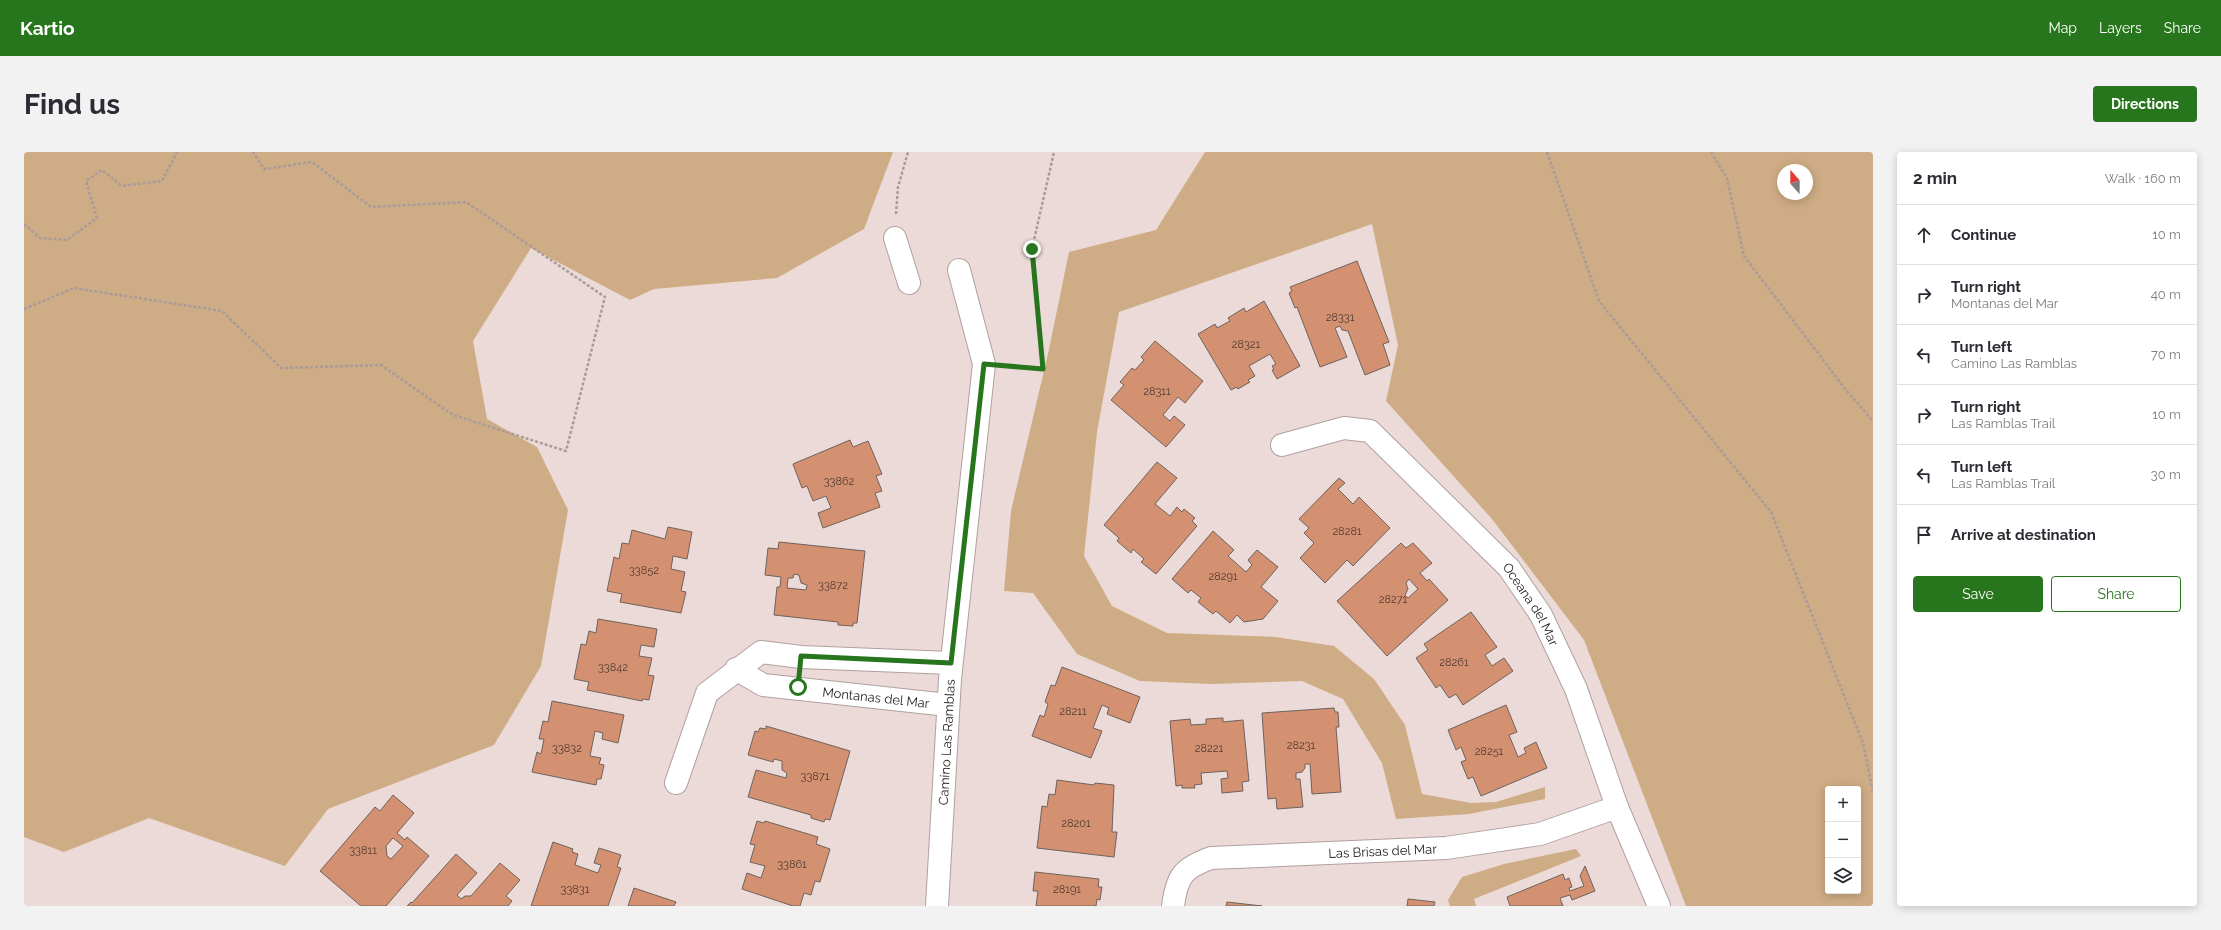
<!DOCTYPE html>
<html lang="en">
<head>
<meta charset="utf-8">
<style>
	:root { --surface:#fff; --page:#f2f2f3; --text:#2b2b33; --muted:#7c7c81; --line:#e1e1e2; --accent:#27751c }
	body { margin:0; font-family:Raleway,sans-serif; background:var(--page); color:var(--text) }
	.controls { position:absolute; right:12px; bottom:12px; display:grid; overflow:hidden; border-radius:4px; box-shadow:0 2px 10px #0003 }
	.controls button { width:36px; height:36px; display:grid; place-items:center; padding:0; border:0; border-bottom:1px solid var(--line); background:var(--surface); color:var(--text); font:20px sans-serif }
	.compass { position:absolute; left:1753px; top:12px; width:36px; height:36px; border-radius:50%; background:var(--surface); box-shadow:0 2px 10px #0003; rotate:339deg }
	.stop { position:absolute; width:12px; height:12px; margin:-9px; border:3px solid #27751c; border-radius:50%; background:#fff }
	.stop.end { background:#27751c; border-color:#fff; box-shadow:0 1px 4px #0008 }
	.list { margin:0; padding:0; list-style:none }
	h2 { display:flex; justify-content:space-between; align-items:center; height:52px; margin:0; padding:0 16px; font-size:17px }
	h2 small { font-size:13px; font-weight:400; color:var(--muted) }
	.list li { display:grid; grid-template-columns:26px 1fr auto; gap:12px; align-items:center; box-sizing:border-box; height:60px; padding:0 16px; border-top:1px solid var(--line) }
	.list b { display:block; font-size:15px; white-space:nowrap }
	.list p { margin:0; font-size:13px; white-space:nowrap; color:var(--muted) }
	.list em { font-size:13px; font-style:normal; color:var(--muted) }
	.actions { display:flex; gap:8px; padding:12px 16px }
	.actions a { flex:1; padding:9px 0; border:1px solid var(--accent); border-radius:4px; text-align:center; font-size:14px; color:var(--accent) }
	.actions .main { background:var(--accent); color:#fff }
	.icon { flex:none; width:22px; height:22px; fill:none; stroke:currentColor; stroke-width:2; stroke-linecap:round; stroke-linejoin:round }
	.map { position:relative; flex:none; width:1849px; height:754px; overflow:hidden; border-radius:4px }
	header { display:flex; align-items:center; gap:24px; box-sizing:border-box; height:56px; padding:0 20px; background:var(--accent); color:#fff }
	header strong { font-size:19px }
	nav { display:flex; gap:22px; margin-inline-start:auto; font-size:14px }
	.intro { display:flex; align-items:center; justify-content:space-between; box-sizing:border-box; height:96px; padding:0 24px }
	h1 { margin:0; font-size:28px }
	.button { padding:10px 18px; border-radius:4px; background:var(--accent); color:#fff; font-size:14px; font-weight:700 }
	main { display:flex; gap:24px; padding:0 24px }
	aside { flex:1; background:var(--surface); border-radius:4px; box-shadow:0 2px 10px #0003 }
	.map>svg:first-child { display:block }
	.green { fill:#ceac85; fill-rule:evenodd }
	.building { fill:#d39172; stroke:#6e625c; fill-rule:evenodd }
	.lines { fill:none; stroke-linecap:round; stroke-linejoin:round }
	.minor-casing { stroke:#b0a09f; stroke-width:24 }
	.path { stroke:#a89b99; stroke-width:2.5; stroke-dasharray:3 2; stroke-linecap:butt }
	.minor { stroke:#fff; stroke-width:22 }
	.route { stroke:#27751c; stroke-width:5 }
	.labels { text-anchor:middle; stroke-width:3.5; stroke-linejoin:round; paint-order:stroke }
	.number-label { font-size:11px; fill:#503b32 }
	.street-label { font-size:13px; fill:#241e1d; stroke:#fff }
</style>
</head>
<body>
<header>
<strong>Kartio</strong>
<nav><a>Map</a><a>Layers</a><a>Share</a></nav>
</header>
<div class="intro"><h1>Find us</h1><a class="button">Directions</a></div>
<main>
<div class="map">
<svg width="1849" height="754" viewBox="0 0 1849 754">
	<rect width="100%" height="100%" fill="#ebdad8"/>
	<!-- green -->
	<path class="green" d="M 0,0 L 869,0 L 840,77 L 753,126 L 630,137 L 606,148 L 507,96 L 449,189 L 463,267 L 513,295 L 544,358 L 517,514 L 470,593 L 304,657 L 261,714 L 125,666 L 40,700 L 0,685 Z
		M 1181,0 L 1849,0 L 1849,754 L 1662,754 L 1560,488 L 1468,367 L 1362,249 L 1374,193 L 1348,72 L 1095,160 L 1073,280 L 1060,404 L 1088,454 L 1143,481 L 1252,485 L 1310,494 L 1350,527 L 1381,573 L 1398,642 L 1447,651 L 1472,650 L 1521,635 L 1521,647 L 1445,662 L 1372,667 L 1358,611 L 1319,547 L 1278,529 L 1188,532 L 1116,529 L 1053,502 L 1009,441 L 980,439 L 987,359 L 1024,202 L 1045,100 L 1132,78 ZM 1759,18 L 1783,18 L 1783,42 L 1759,42 ZM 1804,637 L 1834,637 L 1834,739 L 1804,739 Z
		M 1552,697 L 1557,704 L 1450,747 L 1452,754 L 1426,754 L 1424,748 L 1438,725 L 1480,712 Z"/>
	<!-- building -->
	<path class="building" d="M 1333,109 L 1365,190 L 1359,192 L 1366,213 L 1341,223 L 1324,179 L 1318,178 L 1316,174 L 1311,176 L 1323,205 L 1296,215 L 1273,155 L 1271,156 L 1265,141 L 1268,139 L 1266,135 Z
		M 1240,149 L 1276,214 L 1253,227 L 1248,218 L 1250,217 L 1248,214 L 1252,212 L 1246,202 L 1225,214 L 1231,224 L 1224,228 L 1226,230 L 1214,237 L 1213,235 L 1207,238 L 1174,182 L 1191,172 L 1193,176 L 1206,169 L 1204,166 L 1220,156 L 1222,160 Z
		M 1131,189 L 1179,229 L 1161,251 L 1154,245 L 1139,263 L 1146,269 L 1150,264 L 1161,273 L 1142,295 L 1087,248 L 1100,233 L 1096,230 L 1108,216 L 1111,218 L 1120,208 L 1117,205 Z
		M 826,288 L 829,295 L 844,289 L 858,322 L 852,324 L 858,339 L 851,341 L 856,355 L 799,376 L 794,361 L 807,356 L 802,344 L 789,349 L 783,334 L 778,336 L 769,312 Z
		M 1133,310 L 1153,326 L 1131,352 L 1146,364 L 1153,355 L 1158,360 L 1160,357 L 1171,366 L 1168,369 L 1173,374 L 1132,422 L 1117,410 L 1120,407 L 1109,397 L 1107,401 L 1093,389 L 1095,386 L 1080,373 Z
		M 1315,326 L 1321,331 L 1314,337 L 1329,352 L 1335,345 L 1366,376 L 1329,414 L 1323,408 L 1301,431 L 1276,406 L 1290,391 L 1280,381 L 1285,376 L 1275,367 Z
		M 644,375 L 668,380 L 663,407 L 649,404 L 647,417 L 661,420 L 657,439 L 662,440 L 657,461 L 596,450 L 598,442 L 583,439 L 590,405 L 595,407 L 598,391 L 605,392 L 608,378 L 641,387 Z
		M 1189,379 L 1210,398 L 1204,404 L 1222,420 L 1228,413 L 1224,408 L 1233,398 L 1254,415 L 1237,435 L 1254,449 L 1239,467 L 1220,470 L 1213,463 L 1206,471 L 1192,459 L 1189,462 L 1174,450 L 1177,446 L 1167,438 L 1164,441 L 1148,427 Z
		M 755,390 L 841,399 L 833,471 L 829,471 L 829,474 L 814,473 L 814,470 L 750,463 L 753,435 L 756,435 L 757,425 L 741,423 L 744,396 L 754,397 ZM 770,422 L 775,423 L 777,431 L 783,433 L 782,438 L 763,436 L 764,426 L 769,426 Z
		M 1377,391 L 1382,396 L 1389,391 L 1408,411 L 1396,421 L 1403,429 L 1405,427 L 1424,448 L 1363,504 L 1313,449 ZM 1385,427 L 1394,437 L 1384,446 L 1381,443 L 1384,437 L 1382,431 Z
		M 1447,460 L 1473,495 L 1461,503 L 1468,514 L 1480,506 L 1489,519 L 1439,553 L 1432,542 L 1425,546 L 1416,533 L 1412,536 L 1392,506 L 1404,498 L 1400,492 Z
		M 574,467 L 633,477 L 630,495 L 617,493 L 615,504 L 628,506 L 624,523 L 630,524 L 625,548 L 619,547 L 618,549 L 563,538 L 565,530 L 550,527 L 557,492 L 562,493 L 565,479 L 572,481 Z
		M 1038,515 L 1116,545 L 1106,571 L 1083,562 L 1085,556 L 1078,553 L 1069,576 L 1078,579 L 1067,606 L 1008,584 L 1016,563 L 1020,565 L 1024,552 L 1021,550 L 1027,533 L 1031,534 Z
		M 528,549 L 600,563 L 594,591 L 578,587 L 579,581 L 571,579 L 566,604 L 577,606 L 575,612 L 580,613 L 577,627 L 573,627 L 572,633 L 508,620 L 513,600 L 517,602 L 520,587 L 515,587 L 519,569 L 524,570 Z
		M 1482,553 L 1493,580 L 1485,583 L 1494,605 L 1502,601 L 1500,596 L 1512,590 L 1523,616 L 1457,644 L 1449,625 L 1444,627 L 1437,610 L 1442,608 L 1437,595 L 1432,598 L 1424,578 Z
		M 1310,556 L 1311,560 L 1314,560 L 1315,575 L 1312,575 L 1317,640 L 1288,642 L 1286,612 L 1281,612 L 1281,616 L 1278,620 L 1272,621 L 1272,627 L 1276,627 L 1279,655 L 1253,657 L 1252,646 L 1244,647 L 1238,561 Z
		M 1199,566 L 1199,570 L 1219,568 L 1225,629 L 1218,630 L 1219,639 L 1198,641 L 1197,627 L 1204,626 L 1203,619 L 1177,621 L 1178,632 L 1170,633 L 1171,636 L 1158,636 L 1158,633 L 1152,634 L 1146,569 L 1166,567 L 1167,573 L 1182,572 L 1182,567 Z
		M 742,574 L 826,599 L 806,668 L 801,667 L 800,670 L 787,666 L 787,663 L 724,645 L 732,618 L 762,626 L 763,621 L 758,618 L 758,609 L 750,607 L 749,610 L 724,603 L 731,579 L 734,580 L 736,576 L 742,577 Z
		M 1033,628 L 1070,633 L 1071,631 L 1090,633 L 1088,680 L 1093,680 L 1090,705 L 1013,696 L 1018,654 L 1023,655 L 1025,642 L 1031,643 Z
		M 369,643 L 390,661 L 373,681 L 381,688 L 383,685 L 405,704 L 362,754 L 337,754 L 296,719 L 351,655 L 356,659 ZM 369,686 L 379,694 L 367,707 L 363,704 L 362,694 Z
		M 733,669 L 740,671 L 741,669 L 794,685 L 792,692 L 806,697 L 796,730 L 791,729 L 787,743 L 780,741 L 776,754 L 769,754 L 718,737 L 723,721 L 737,726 L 741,714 L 726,710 L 731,693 L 726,692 Z
		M 529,690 L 549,697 L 548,700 L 554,702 L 551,713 L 574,721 L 577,713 L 570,711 L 575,696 L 597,703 L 593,715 L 597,716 L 584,754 L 507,754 Z
		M 432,702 L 453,721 L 433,743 L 437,747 L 441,744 L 447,744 L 476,711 L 496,728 L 482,744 L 488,749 L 484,754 L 383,754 L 387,750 L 388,751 Z
		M 1561,714 L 1571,739 L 1548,748 L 1546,743 L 1536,746 L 1539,754 L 1486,754 L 1483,745 L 1539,722 L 1541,728 L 1545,726 L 1548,735 L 1545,736 L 1546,739 L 1560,734 L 1556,724 Z
		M 1011,720 L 1075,727 L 1074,735 L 1078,735 L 1076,748 L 1073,747 L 1072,754 L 1012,754 L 1014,739 L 1009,739 Z
		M 610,736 L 652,750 L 650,754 L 604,754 Z
		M 1384,747 L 1411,750 L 1410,754 L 1383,754 Z
		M 1203,750 L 1238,754 L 1202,754 Z"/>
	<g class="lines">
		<!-- minor casing -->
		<g class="minor-casing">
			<g id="minor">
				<path d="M 871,86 L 885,131"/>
				<path id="s1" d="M 1258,293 L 1320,276 L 1346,279 L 1485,416 L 1517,463 L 1552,537 L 1593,655 L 1635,754"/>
				<path id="s2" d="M 712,517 L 739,533 L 924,553"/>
				<path d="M 652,631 L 683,541 L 737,500 L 777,505 L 927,511"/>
				<path id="s3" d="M 913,754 L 926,527 L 960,212 L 935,118"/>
				<path id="s4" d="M 1149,754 C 1153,724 1159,716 1187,706 L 1422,696 L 1516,682 L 1593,655"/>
			</g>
		</g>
		<!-- path -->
		<path class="path" d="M 1523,0 L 1575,149 L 1747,360 L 1839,591 L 1849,641
			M 1687,0 L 1703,26 L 1720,104 L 1822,238 L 1849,269
			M 872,62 L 874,35 L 884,0
			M 0,72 L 16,86 L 43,88 L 73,66 L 62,29 L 78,18 L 98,34 L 138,29 L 153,0
			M 0,157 L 50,136 L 198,159 L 257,216 L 357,213 L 429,263 L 542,299 L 581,145 L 442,50 L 347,55 L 288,10 L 240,17 L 229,0
			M 985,214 L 1019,217 L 1008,97 L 1030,0"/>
		<!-- minor -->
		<use href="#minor" class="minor"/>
	</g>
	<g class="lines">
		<!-- route -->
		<path class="route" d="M 774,535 L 777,504 L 927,511 L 960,212 L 1019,217 L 1008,97"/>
	</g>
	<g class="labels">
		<!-- number labels -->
		<g class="number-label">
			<text x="1316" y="169">28331</text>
			<text x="1222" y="196">28321</text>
			<text x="1133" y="243">28311</text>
			<text x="815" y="333">33862</text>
			<text x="1323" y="383">28281</text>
			<text x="620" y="422">33852</text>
			<text x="1199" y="428">28291</text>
			<text x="809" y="437">33872</text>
			<text x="1369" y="451">28271</text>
			<text x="1430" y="514">28261</text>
			<text x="589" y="519">33842</text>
			<text x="1049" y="563">28211</text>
			<text x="1277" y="597">28231</text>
			<text x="543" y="600">33832</text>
			<text x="1185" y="600">28221</text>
			<text x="1465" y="603">28251</text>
			<text x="791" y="628">33871</text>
			<text x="1052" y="675">28201</text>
			<text x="339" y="702">33811</text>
			<text x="768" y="716">33861</text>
			<text x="551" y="741">33831</text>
			<text x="1043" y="741">28191</text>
		</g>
		<!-- street labels -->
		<g class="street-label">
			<text dy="5" stroke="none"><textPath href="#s1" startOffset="328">Oceana del Mar</textPath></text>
			<text dy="5" stroke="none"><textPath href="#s2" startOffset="145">Montanas del Mar</textPath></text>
			<text dy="5" stroke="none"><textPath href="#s3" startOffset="164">Camino Las Ramblas</textPath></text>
			<text dy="5" stroke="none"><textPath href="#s4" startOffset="238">Las Brisas del Mar</textPath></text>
		</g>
	</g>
</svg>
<div class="controls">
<button>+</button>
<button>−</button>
<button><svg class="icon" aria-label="layers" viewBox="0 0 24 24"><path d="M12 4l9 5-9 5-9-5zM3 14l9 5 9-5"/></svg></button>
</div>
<svg class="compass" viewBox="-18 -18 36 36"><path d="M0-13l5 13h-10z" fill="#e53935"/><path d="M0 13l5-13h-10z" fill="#7c7c81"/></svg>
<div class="stop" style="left:774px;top:535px"></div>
<div class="stop end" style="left:1008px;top:97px"></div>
</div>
<aside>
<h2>2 min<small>Walk · 160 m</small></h2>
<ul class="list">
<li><svg class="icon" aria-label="ahead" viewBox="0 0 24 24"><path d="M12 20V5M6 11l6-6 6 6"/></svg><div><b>Continue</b></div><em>10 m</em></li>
<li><svg class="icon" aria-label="right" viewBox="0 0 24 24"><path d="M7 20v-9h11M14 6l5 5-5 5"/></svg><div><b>Turn right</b><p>Montanas del Mar</p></div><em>40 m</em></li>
<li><svg class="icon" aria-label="left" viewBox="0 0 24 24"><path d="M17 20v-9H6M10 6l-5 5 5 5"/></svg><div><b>Turn left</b><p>Camino Las Ramblas</p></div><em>70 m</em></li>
<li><svg class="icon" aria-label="right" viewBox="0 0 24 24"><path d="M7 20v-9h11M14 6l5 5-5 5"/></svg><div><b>Turn right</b><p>Las Ramblas Trail</p></div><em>10 m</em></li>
<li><svg class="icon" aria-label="left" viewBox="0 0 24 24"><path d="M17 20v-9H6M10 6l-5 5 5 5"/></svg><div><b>Turn left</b><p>Las Ramblas Trail</p></div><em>30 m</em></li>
<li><svg class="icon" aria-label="arrive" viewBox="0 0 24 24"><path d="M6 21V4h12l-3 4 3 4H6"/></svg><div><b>Arrive at destination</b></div></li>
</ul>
<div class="actions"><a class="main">Save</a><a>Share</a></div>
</aside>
</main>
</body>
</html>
